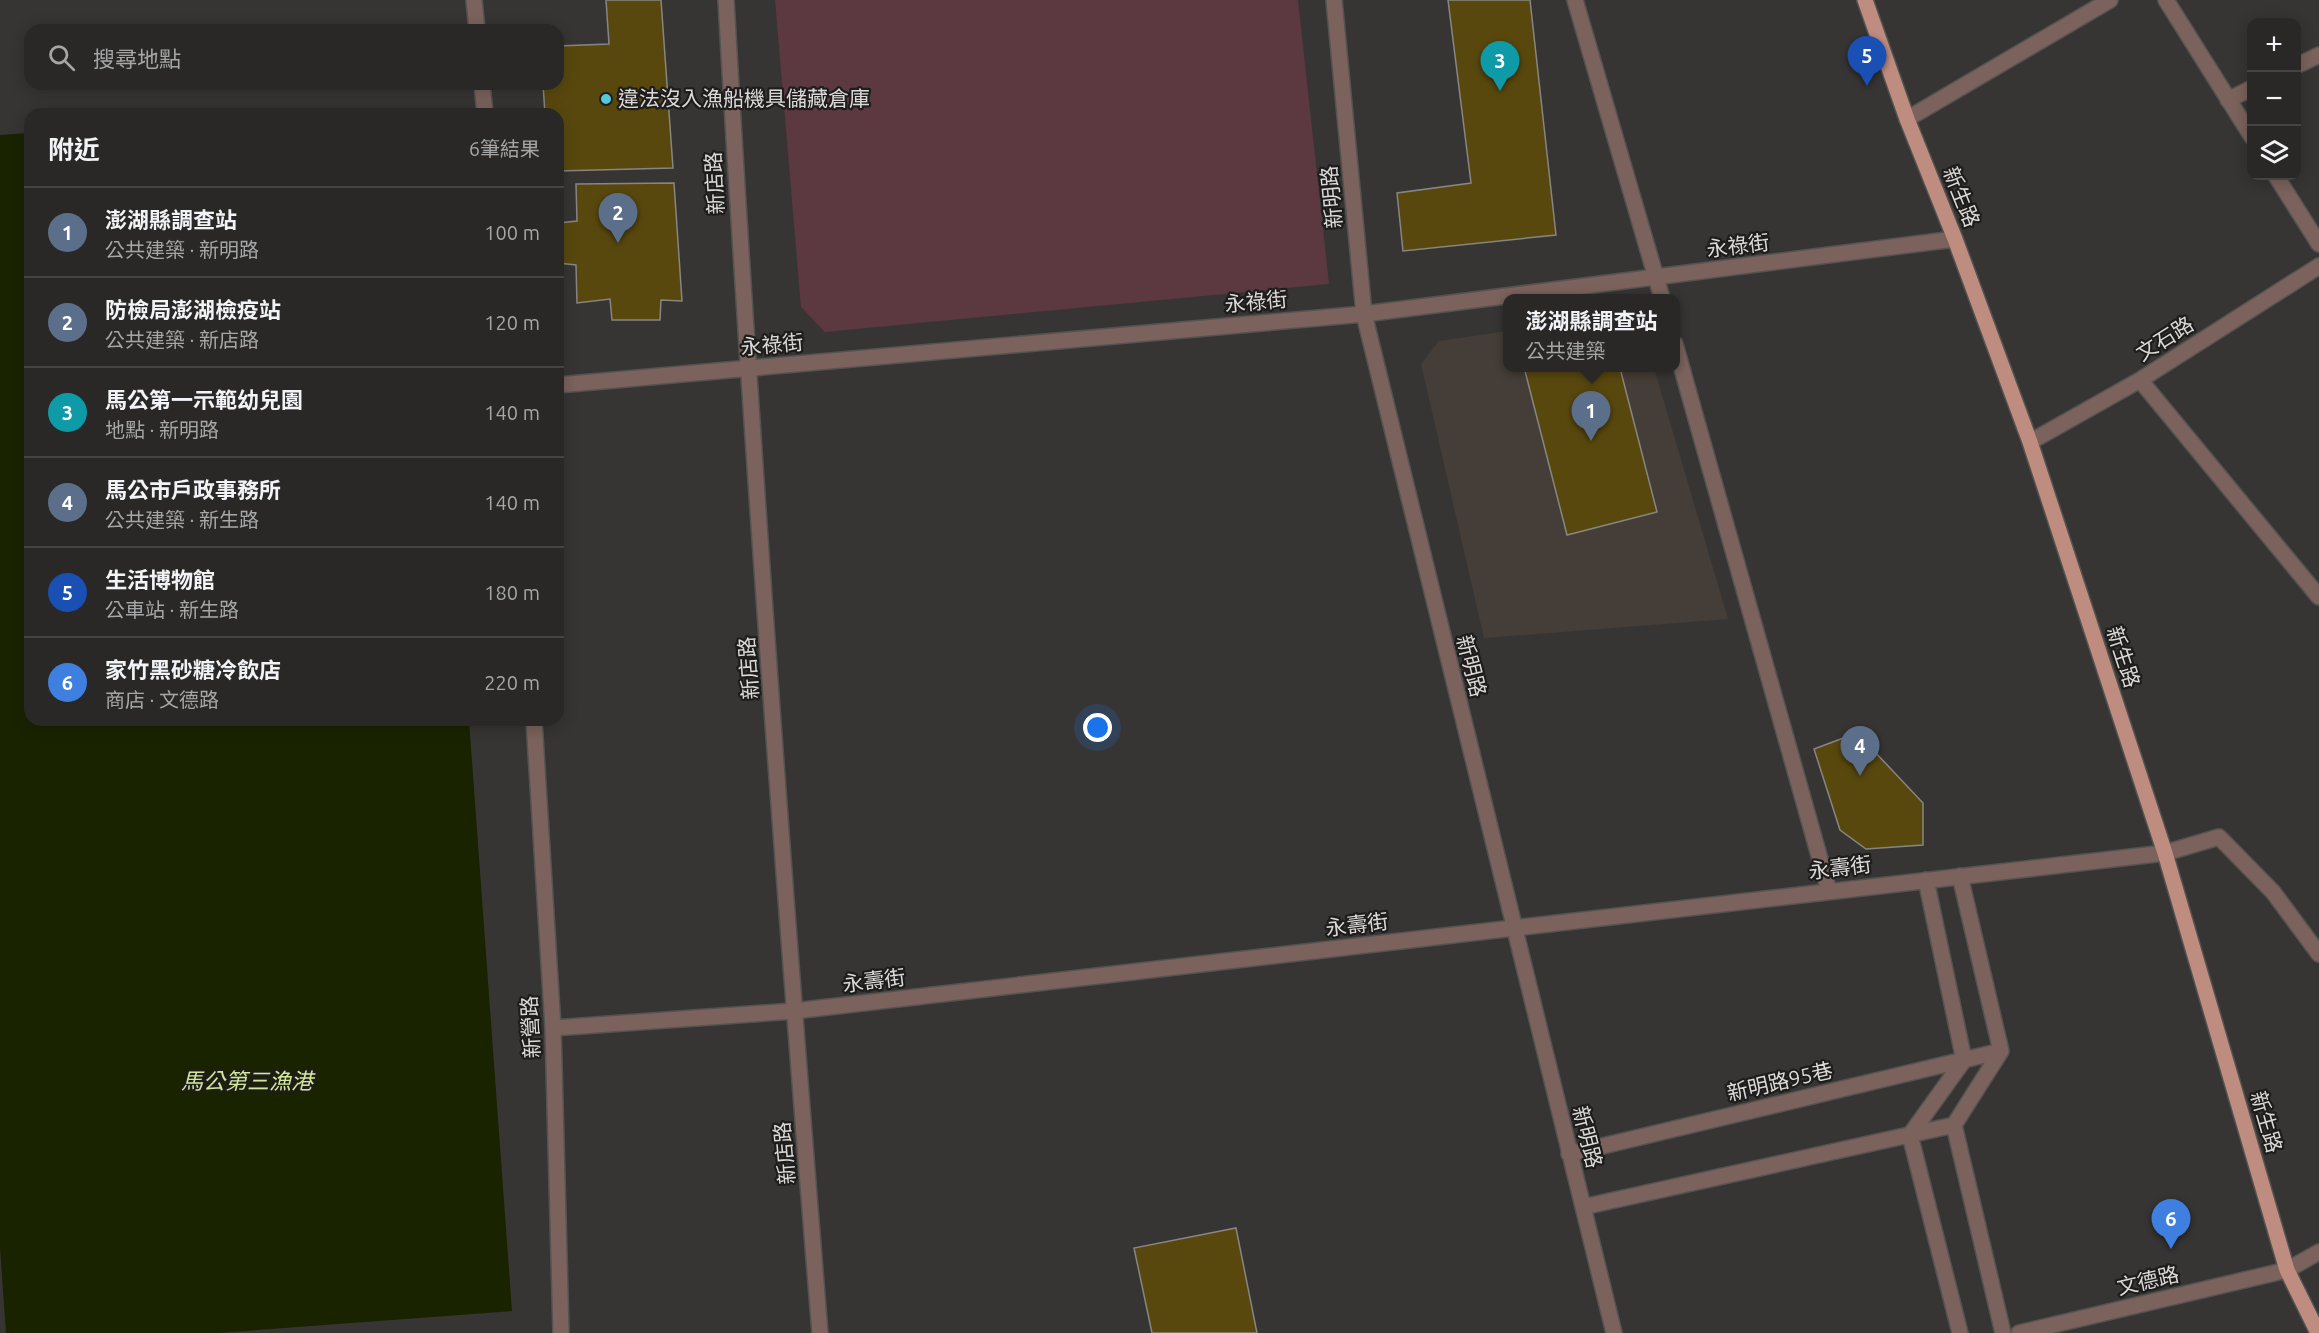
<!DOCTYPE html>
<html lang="zh-TW">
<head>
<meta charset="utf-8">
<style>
	:root { --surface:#292826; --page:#353432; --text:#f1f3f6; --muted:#a5a6a7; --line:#454443; --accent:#8abfa5 }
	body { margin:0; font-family:Ubuntu,"Noto Sans TC",sans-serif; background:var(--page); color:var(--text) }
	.controls { position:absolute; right:18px; top:18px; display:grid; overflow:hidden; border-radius:12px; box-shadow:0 3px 15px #0003 }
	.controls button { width:54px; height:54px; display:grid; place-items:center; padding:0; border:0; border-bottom:2px solid var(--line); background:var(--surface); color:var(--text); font:30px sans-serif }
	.you { position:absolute; left:1098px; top:728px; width:21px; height:21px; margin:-15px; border:4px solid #fff; border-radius:50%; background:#1a73e8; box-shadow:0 0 0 9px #1a73e833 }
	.badge { display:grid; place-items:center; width:39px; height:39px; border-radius:50%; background:var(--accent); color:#fff; font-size:20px; font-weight:700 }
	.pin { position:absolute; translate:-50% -50px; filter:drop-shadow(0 2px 3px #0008) }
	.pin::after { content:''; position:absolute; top:32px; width:21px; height:18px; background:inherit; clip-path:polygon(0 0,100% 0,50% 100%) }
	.popup { position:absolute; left:1503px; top:294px; width:177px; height:78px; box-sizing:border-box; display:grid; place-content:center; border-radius:12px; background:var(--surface); filter:drop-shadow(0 2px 4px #0005); font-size:20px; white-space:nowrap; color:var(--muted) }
	.popup b { font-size:22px; color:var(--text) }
	.popup::after { content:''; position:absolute; left:50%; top:100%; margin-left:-12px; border:12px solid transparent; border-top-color:var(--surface) }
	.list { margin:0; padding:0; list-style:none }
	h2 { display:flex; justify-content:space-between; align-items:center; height:78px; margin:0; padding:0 24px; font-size:26px }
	h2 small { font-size:20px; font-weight:400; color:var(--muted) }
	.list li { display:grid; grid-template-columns:39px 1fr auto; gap:18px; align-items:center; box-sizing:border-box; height:90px; padding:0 24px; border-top:2px solid var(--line) }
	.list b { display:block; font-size:22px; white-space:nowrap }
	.list p { margin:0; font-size:20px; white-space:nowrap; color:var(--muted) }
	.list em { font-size:20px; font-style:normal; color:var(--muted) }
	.icon { flex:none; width:33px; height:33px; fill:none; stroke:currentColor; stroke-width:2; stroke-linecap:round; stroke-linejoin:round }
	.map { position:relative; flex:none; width:2319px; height:1333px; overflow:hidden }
	.search { position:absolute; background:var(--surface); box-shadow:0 3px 15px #0003; left:24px; top:24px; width:540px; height:66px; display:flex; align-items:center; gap:15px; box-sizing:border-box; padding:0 21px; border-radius:18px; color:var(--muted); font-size:22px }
	.panel { position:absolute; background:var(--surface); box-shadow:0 3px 15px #0003; left:24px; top:108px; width:540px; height:618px; border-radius:18px }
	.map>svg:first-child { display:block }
	.built { fill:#453d37 }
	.green { fill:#5c3840 }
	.water { fill:#1a2300 }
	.building { fill:#59480e; stroke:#878683; stroke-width:1.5 }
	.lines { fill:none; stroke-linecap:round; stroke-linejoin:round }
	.minor-casing { stroke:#555351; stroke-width:18 }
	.major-casing { stroke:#555351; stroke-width:18 }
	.minor { stroke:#7b625c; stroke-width:15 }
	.major { stroke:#bf8d80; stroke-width:15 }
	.poi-dot { fill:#53cadc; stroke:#1e1d1c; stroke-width:2 }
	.labels { text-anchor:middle; stroke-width:4.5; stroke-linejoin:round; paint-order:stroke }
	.poi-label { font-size:21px; fill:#dbdad8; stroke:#1e1d1c; text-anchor:start }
	.street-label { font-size:21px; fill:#dbdad8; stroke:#1e1d1c }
	.water-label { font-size:22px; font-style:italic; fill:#d1e898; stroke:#1e1d1c }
</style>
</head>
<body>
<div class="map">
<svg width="2319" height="1333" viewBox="0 0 2319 1333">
	<rect width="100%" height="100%" fill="#373533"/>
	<!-- built -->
	<path class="built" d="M 1507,331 L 1507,368 L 1654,368 L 1728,619 L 1484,638 L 1421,364 L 1439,341 Z"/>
	<!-- green -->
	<path class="green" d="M 775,0 L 1298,0 L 1329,284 L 825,332 L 801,307 Z"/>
	<!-- water -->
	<path class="water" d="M 30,133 L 30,720 L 469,720 L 512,1311 L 219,1333 L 6,1333 L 0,1248 L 0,135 Z"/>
	<!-- building -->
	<path class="building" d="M 606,0 L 661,0 L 673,168 L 558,171 L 558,114 L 545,114 L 543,84 L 558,84 L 558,46 L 609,44 Z
		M 1448,0 L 1530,0 L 1556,235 L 1403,251 L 1397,193 L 1471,183 Z
		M 674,183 L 682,301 L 661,300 L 660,320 L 612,320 L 610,299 L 577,303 L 576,265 L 558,263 L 558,223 L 577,221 L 576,184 Z
		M 1537,368 L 1620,368 L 1657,512 L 1567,535 L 1525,371 Z
		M 1857,733 L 1923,803 L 1923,845 L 1866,849 L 1840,830 L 1814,749 Z
		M 1236,1228 L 1257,1333 L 1152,1333 L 1134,1248 Z"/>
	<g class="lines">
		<!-- minor casing -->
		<g class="minor-casing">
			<path id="minor" d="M 474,0 L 477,30
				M 726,0 C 751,445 784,889 820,1333
				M 1334,0 L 1364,314 L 1614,1333
				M 1575,0 L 1662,298
				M 2166,0 L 2252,137
				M 2296,66 L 2319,55
				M 482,84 L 485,114
				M 2228,100 L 2252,88
				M 1907,119 L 2110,0
				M 2276,176 L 2319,244
				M 1675,344 L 1829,891
				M 2140,380 L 2319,597
				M 558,385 L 1364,314 L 1955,239
				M 2030,442 L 2140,380 L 2319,266
				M 534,720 L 553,1028 L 561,1333
				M 1960,876 L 2001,1051 L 1954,1125 L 2003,1333
				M 1926,880 L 1964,1060 L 1910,1135 L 1960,1333
				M 553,1028 L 794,1011 L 2165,853 L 2219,837 L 2273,892 L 2319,954
				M 1569,1154 L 2001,1051
				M 1583,1207 L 1954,1125
				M 2019,1333 L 2287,1270 L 2319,1252"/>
		</g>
		<!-- major casing -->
		<g class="major-casing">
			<path id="major" d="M 1865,0 L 1907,119 L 1955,239 L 2030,442 L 2165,853 L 2287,1270 L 2318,1333"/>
		</g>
		<!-- minor -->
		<use href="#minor" class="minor"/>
		<!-- major -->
		<use href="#major" class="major"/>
	</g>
	<!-- markers -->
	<circle class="poi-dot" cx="606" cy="99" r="6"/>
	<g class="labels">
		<!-- poi labels -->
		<g class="poi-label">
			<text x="618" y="106">違法沒入漁船機具儲藏倉庫</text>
		</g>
		<!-- street labels -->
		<g class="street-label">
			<text transform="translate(715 183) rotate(-93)" y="7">新店路</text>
			<text transform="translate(1332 197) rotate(-95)" y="7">新明路</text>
			<text transform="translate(1961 197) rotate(68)" y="7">新生路</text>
			<text transform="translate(1738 246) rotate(-7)" y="7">永祿街</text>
			<text transform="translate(1256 302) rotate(-5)" y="7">永祿街</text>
			<text transform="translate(2165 339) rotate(-32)" y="7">文石路</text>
			<text transform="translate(772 345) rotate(-5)" y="7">永祿街</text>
			<text transform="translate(2123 657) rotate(72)" y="7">新生路</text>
			<text transform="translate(1471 666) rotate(76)" y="7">新明路</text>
			<text transform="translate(749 668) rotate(-94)" y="7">新店路</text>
			<text transform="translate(1840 868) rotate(-7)" y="7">永壽街</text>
			<text transform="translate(1357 925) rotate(-7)" y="7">永壽街</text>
			<text transform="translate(874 981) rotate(-7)" y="7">永壽街</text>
			<text transform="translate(531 1027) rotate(-93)" y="7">新營路</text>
			<text transform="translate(1780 1082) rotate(-13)" y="7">新明路95巷</text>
			<text transform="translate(2266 1122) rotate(74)" y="7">新生路</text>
			<text transform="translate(1587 1137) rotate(76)" y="7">新明路</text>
			<text transform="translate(785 1153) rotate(-95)" y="7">新店路</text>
			<text transform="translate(2148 1281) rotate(-13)" y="7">文德路</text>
		</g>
		<!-- water labels -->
		<g class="water-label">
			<text x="247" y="1089">馬公第三漁港</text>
		</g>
	</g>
</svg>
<div class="controls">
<button>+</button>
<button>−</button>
<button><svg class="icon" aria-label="layers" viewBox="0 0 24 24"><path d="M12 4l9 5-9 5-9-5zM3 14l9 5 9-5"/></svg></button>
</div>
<div class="you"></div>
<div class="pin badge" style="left:1591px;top:441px;background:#5c6f8a">1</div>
<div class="popup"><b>澎湖縣調查站</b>公共建築</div>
<div class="pin badge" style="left:618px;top:243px;background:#5c6f8a">2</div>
<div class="pin badge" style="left:1500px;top:91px;background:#0f9aa8">3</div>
<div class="pin badge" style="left:1860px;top:776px;background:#5c6f8a">4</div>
<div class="pin badge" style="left:1867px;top:86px;background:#1a4fb4">5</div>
<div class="pin badge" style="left:2171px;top:1249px;background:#3f7fe0">6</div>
<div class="search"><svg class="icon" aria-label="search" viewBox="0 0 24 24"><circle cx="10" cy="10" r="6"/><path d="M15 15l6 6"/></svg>搜尋地點</div>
<section class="panel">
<h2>附近<small>6筆結果</small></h2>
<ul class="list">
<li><span class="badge" style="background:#5c6f8a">1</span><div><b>澎湖縣調查站</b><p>公共建築 · 新明路</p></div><em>100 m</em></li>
<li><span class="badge" style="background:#5c6f8a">2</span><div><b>防檢局澎湖檢疫站</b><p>公共建築 · 新店路</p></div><em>120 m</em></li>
<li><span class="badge" style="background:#0f9aa8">3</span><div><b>馬公第一示範幼兒園</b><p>地點 · 新明路</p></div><em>140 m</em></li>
<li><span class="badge" style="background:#5c6f8a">4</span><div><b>馬公市戶政事務所</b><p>公共建築 · 新生路</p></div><em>140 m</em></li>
<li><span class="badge" style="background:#1a4fb4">5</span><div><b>生活博物館</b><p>公車站 · 新生路</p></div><em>180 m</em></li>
<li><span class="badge" style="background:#3f7fe0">6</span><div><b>家竹黑砂糖冷飲店</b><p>商店 · 文德路</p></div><em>220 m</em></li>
</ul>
</section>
</div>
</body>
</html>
